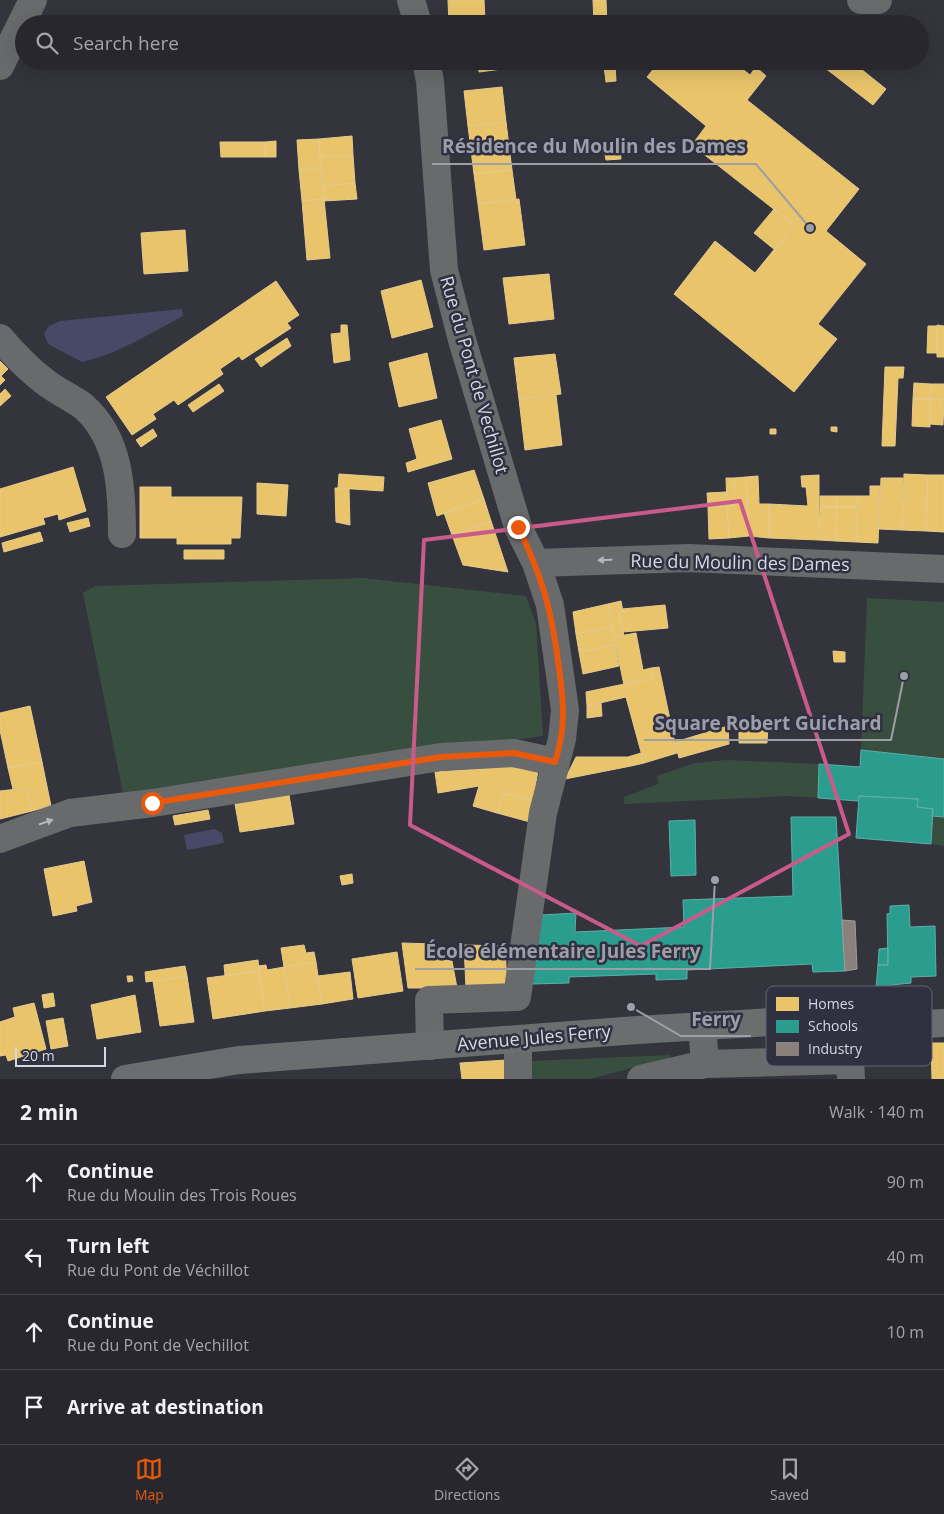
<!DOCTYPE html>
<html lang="en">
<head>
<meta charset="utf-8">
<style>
	:root { --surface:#27272d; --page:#2f2f35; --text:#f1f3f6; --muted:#a4a5aa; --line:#434449; --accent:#ea580c }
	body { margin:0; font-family:"Open Sans",sans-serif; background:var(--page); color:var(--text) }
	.scale { position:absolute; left:15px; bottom:12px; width:91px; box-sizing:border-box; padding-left:5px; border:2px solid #d7d7e2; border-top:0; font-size:14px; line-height:18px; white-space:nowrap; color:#d7d7e2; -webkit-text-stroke:4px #303140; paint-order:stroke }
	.stop { position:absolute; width:15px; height:15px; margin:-11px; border:4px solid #ea580c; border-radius:50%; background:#fff }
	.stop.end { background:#ea580c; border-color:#fff; box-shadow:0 1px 5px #0008 }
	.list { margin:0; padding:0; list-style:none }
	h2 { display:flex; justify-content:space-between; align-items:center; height:65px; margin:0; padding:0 20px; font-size:21px }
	h2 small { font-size:16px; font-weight:400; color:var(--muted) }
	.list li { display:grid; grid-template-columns:32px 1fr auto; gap:15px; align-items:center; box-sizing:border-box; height:75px; padding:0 20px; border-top:1px solid var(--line) }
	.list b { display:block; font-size:19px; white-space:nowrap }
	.list p { margin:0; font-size:16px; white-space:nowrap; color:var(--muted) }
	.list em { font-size:16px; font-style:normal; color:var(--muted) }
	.icon { flex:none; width:28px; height:28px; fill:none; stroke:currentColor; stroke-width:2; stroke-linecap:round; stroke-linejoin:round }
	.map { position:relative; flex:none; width:944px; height:1079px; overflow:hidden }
	.search { position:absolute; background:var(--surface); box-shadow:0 5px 20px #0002; left:15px; right:15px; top:15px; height:55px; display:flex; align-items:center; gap:12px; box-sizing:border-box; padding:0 18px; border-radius:28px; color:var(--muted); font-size:19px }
	.sheet { height:365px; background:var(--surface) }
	nav { display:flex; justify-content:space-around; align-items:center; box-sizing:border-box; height:70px; border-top:1px solid var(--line); background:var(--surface); font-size:14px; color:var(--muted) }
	nav a { display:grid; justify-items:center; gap:2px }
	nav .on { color:var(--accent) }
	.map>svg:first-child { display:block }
	.green { fill:#384f3f }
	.water { fill:#484867 }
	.homes { fill:#e9c46a; stroke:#e4ca8e }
	.schools { fill:#2a9d8f; stroke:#5eaea8 }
	.industry { fill:#8a817c; stroke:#a19b9b }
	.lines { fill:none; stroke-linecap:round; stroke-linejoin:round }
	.street { stroke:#696a6b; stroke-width:28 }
	.secondary { stroke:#6b6d6f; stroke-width:28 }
	.oneway { fill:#b6b6be }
	.route { stroke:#ea580c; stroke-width:6 }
	.marked { fill:none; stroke:#c95b8a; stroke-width:4; stroke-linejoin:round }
	.labels { text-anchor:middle; stroke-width:5; stroke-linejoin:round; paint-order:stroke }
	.street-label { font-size:18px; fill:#d7d7e2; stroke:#303140 }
	.key { fill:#303140; stroke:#626371; stroke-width:1 }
	.key-label { font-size:14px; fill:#d7d7e2 }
	.leader { fill:none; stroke:#9e9ea8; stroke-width:2 }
	.callout-dot { fill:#9e9ea8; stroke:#303140; stroke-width:2 }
	.callout-label { font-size:19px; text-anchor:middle; font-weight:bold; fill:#9e9ea8; stroke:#303140; stroke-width:5; stroke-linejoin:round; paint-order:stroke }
</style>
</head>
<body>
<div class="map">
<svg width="944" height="1079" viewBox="0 0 944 1079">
	<rect width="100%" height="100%" fill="#34343c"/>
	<!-- green -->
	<path class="green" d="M 364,578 L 526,596 L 536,624 L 543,736 L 123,794 L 83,593 L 95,586 Z
		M 867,598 L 944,602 L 944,759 L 861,750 Z
		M 726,760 L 819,764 L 818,798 L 788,796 L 624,804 L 624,797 L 658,784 L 657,776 L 695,763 Z
		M 932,816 L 944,817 L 944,846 L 931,844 Z
		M 670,1055 L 670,1058 L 590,1079 L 529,1079 L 530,1061 Z"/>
	<!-- water -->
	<path class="water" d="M 182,309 L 183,316 C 149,334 120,353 82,362 L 48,344 L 44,334 L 49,326 L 60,321 Z
		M 214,829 L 222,833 L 224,843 L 187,850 L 184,835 Z"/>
	<!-- homes -->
	<path class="homes" d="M 448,0 L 484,0 L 485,22 L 449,24 Z
		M 593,0 L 606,0 L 607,24 L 594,24 Z
		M 469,61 L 510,61 L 510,68 L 479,72 L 478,63 L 469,64 Z
		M 660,61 L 732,61 L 750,75 L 756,67 L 766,76 L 747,100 L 859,189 L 826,231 L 866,264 L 818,324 L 837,339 L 794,392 L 674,294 L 715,241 L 755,273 L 794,225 L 692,145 L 706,126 L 647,77 Z
		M 816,61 L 851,61 L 886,89 L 873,105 Z
		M 615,65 L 616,81 L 606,82 L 604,66 Z
		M 502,87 L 506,122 L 468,126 L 464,91 Z
		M 506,122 L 512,170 L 474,174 L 468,126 Z
		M 352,136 L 353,155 L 320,157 L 319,139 Z
		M 319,139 L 321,169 L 299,170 L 297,140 Z
		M 276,141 L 276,157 L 265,157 L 265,142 Z
		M 220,142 L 265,142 L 265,157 L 221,157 Z
		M 620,147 L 621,159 L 606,160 L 604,149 Z
		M 353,155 L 355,183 L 323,186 L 320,157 Z
		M 321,169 L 324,199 L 302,201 L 299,170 Z
		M 512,170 L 516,199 L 478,204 L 474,174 Z
		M 355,183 L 357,199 L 324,201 L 323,186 Z
		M 324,199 L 330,258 L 307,260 L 302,201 Z
		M 519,199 L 525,245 L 484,250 L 478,204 Z
		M 774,209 L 794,225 L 775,250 L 754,233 Z
		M 185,230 L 188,271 L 144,274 L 141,233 Z
		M 549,274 L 554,319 L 509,324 L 503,278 Z
		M 421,280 L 433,327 L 392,338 L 381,291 Z
		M 276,281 L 299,315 L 287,323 L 291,328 L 242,360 L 239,356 L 220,369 L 223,374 L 178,405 L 174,400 L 153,414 L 156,419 L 132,435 L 106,397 Z
		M 341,325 L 347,325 L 350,360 L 334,363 L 331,334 L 341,333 Z
		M 937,325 L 944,326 L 944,357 L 937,357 Z
		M 928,326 L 937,326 L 937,353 L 927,353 Z
		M 287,338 L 291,346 L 261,367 L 255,359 Z
		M 427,353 L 437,398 L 399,407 L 389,363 Z
		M 555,354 L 561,394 L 519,399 L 514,358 Z
		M 0,361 L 8,369 L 1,376 L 5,380 L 0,385 Z
		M 885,367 L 904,367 L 903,378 L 898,378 L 895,446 L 882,446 Z
		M 914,383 L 931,384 L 930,399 L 913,399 Z
		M 219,384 L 224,391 L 193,412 L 188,405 Z
		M 931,384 L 944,384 L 944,400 L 930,399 Z
		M 5,389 L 11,396 L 0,406 L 0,394 Z
		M 556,395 L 562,445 L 525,450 L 519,399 Z
		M 913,399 L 930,399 L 930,427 L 912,426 Z
		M 930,399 L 944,400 L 943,425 L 930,424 Z
		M 441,420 L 452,459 L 408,472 L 406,463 L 417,459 L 409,429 Z
		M 831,427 L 837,427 L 837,432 L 831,431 Z
		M 153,429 L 157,436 L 141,447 L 136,440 Z
		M 770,429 L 776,429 L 776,434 L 770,434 Z
		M 73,467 L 86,511 L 59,520 L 58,514 L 43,518 L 45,524 L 0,537 L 0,489 Z
		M 474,470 L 484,499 L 437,516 L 428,483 Z
		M 339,474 L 384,477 L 383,491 L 338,488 Z
		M 904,474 L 928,475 L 926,531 L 902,530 Z
		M 819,475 L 819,540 L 769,538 L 769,504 L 808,506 L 806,487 L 802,487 L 801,476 Z
		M 928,475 L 944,475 L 944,532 L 926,531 Z
		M 758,476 L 759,504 L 769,504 L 769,538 L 749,536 L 746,477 Z
		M 746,477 L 749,536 L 729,538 L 727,506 L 735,505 L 734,478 Z
		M 726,478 L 734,478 L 735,505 L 727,506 Z
		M 881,478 L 903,478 L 902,530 L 879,529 Z
		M 257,483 L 288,485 L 286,516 L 257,514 Z
		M 870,486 L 880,486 L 878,543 L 857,542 L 858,496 L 870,496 Z
		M 140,487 L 171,487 L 171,497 L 242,497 L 240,538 L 231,538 L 231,544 L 177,544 L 177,538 L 140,538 Z
		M 335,488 L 349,488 L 350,525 L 336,522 Z
		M 726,492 L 727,506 L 708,507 L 707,493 Z
		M 820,496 L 837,496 L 837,507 L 820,507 Z
		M 837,496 L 858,496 L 857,507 L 837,507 Z
		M 484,499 L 491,521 L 452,535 L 444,513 Z
		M 727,506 L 729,538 L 709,539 L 708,507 Z
		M 820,507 L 837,507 L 836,541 L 819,540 Z
		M 837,507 L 857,507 L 857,542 L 836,541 Z
		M 88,518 L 90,526 L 70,532 L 67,523 Z
		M 491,521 L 508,572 L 463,565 L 452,535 Z
		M 40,532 L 43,541 L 4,552 L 2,543 Z
		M 184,550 L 224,550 L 224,559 L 184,559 Z
		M 621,601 L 623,612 L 619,613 L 624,636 L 614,637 L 608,604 Z
		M 608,604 L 612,627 L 576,634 L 573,612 Z
		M 665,605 L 668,628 L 623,632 L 619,613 L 623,612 L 622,609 Z
		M 612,627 L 615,645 L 579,652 L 576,634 Z
		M 636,633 L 643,670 L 651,668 L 653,678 L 624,685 L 614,637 Z
		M 615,645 L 619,666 L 583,674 L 579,652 Z
		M 833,651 L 845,652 L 845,662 L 834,662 Z
		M 659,667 L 677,753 L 644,763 L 626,697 L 587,706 L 586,692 L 653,678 L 651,668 Z
		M 601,703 L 602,716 L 587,718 L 587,706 Z
		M 30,706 L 42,762 L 8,768 L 0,730 L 0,713 Z
		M 739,723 L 768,724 L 767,743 L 739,743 Z
		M 728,726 L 729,744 L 679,758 L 675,742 Z
		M 641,753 L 644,763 L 631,766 L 628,757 Z
		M 576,757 L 628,757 L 631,766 L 565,779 Z
		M 42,762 L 51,806 L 32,811 L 26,788 L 13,789 L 8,768 Z
		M 505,767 L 538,770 L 533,801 L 503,793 L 497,813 L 473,806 L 479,786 L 438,793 L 435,772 Z
		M 26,788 L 32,811 L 0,819 L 0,791 Z
		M 503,793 L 533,801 L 530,822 L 497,813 Z
		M 289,795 L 294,824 L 240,832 L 235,804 Z
		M 208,810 L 210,819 L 175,825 L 173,816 Z
		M 84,861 L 92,902 L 76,906 L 77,911 L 53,916 L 44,869 Z
		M 352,874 L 353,883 L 342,885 L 340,876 Z
		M 402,943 L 435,944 L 437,959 L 452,961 L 457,988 L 408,988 Z
		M 304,945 L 306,953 L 314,952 L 316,962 L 284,967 L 281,948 Z
		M 464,945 L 505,946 L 507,987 L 466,988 Z
		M 397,952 L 403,991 L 358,998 L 352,959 Z
		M 258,960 L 259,971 L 225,976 L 224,965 Z
		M 316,962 L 322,1004 L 290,1008 L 284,967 Z
		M 266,965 L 267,970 L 284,967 L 290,1008 L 265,1011 L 258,966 Z
		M 185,966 L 187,976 L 146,982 L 145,972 Z
		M 259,971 L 265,1011 L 213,1019 L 207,978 Z
		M 350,972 L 353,999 L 322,1004 L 318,976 Z
		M 127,976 L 132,976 L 133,981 L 128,982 Z
		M 187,976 L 194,1022 L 160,1026 L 153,981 Z
		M 53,993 L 55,1006 L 44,1008 L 42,995 Z
		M 135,995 L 141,1032 L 97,1039 L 91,1005 Z
		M 34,1003 L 46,1049 L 8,1061 L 6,1055 L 0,1056 L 0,1022 L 15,1017 L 13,1008 Z
		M 63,1018 L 68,1046 L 51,1049 L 46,1021 Z
		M 931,1043 L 944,1043 L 944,1079 L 932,1079 Z
		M 507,1060 L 508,1079 L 462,1079 L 460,1063 Z"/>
	<!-- schools -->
	<path class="schools" d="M 861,750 L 944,759 L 944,817 L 932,816 L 933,809 L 917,807 L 918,799 L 859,796 L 858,801 L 818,798 L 819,764 L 860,767 Z
		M 859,796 L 918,799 L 917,807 L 933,809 L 931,844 L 856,838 Z
		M 791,817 L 836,817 L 845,971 L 813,972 L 812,964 L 687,970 L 687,979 L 656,980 L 656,974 L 569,977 L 569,983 L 532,984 L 541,915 L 576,913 L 575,932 L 684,927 L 683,900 L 793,896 Z
		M 695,820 L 696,875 L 671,876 L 669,821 Z
		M 909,905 L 910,927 L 935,926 L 936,976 L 911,977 L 911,983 L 891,985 L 890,998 L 875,999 L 878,965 L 888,965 L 887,914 L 890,913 L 890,906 Z
		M 888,948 L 888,965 L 878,965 L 879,949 Z"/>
	<!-- industry -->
	<path class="industry" d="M 842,920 L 855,921 L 857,969 L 845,971 Z"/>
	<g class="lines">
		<!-- street -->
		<path class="street" d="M 411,0 L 418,24
			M 861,0 L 878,0
			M 426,61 L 430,81 L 444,270 L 462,340 L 518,527 L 536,563 L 550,605 L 565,710 L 562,739 L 543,813 L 517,997 L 429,1000 L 430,1046
			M 0,66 L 33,0
			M 0,338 C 13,353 28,369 44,381 C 56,391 71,397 83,406 C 120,438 122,489 122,534
			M 536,563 L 689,558 L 944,569
			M 0,839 L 70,813 L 153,803 L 441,757 L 514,753 L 555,762
			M 702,1025 L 705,1064 L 850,1060 L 851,1079
			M 518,1040 L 518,1079
			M 641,1079 L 705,1064"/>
		<!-- secondary -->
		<path class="secondary" d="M 125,1079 L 239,1060 L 637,1030 L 772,1022 L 908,1025 L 944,1023"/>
	</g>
	<!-- one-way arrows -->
	<defs><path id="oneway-solid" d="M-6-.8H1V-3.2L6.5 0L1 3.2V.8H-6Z" transform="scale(1.25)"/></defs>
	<g class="oneway">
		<use href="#oneway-solid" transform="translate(605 560) rotate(179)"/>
		<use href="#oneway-solid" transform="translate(46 822) rotate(-19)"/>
	</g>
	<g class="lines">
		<!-- route -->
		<path class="route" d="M 152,803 L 441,757 L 514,753 L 555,762 C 566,728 564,704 559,668 C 552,612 543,578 518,527"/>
	</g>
	<!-- marked area -->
	<path class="marked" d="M 740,501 L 849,834 L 641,946 L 410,825 L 424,540 Z"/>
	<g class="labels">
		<!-- street labels -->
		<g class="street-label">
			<text transform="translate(474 375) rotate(74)" y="6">Rue du Pont de Vechillot</text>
			<text transform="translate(740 563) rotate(1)" y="6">Rue du Moulin des Dames</text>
			<text transform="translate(534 1038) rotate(-5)" y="6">Avenue Jules Ferry</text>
		</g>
	</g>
	<!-- legend -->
	<rect x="766" y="986" width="166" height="80" rx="8" class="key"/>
	<rect x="776" y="997" width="23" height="14" fill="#e9c46a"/>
	<rect x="776" y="1020" width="23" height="13" fill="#2a9d8f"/>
	<rect x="776" y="1042" width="23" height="14" fill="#8a817c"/>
	<g class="key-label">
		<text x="808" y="1009">Homes</text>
		<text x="808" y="1031">Schools</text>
		<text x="808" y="1054">Industry</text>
	</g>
	<!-- callouts -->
	<path class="leader" d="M810 228L756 164H432M904 676L891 740H644M715 880L710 969H415M631 1007L681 1036H751"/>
	<g class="callout-dot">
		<circle cx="810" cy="228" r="5"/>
		<circle cx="904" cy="676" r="5"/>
		<circle cx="715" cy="880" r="5"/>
		<circle cx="631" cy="1007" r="5"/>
	</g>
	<g class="callout-label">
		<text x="594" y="153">Résidence du Moulin des Dames</text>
		<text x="768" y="730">Square Robert Guichard</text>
		<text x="563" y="958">École élémentaire Jules Ferry</text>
		<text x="716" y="1026">Ferry</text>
	</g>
</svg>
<div class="scale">20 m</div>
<div class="stop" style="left:152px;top:803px"></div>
<div class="stop end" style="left:518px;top:527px"></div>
<div class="search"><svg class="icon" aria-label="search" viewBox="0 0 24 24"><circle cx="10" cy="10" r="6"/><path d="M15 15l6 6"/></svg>Search here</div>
</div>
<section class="sheet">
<h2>2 min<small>Walk · 140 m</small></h2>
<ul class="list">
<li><svg class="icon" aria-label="ahead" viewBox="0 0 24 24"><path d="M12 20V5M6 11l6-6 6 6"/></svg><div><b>Continue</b><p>Rue du Moulin des Trois Roues</p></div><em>90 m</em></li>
<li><svg class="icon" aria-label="left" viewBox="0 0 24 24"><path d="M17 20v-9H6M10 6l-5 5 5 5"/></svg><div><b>Turn left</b><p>Rue du Pont de Véchillot</p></div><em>40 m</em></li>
<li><svg class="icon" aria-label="ahead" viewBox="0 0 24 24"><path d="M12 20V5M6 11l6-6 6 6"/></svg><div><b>Continue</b><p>Rue du Pont de Vechillot</p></div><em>10 m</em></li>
<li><svg class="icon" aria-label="arrive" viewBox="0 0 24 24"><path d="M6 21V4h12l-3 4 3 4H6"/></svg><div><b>Arrive at destination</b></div></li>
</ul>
</section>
<nav>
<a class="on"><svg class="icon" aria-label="map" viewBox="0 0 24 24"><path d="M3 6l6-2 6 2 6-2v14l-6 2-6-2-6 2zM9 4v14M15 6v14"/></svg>Map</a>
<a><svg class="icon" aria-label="directions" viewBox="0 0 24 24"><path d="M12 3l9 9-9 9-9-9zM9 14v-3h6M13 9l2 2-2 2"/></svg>Directions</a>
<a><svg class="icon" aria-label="saved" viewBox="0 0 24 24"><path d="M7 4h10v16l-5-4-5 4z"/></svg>Saved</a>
</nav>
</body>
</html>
